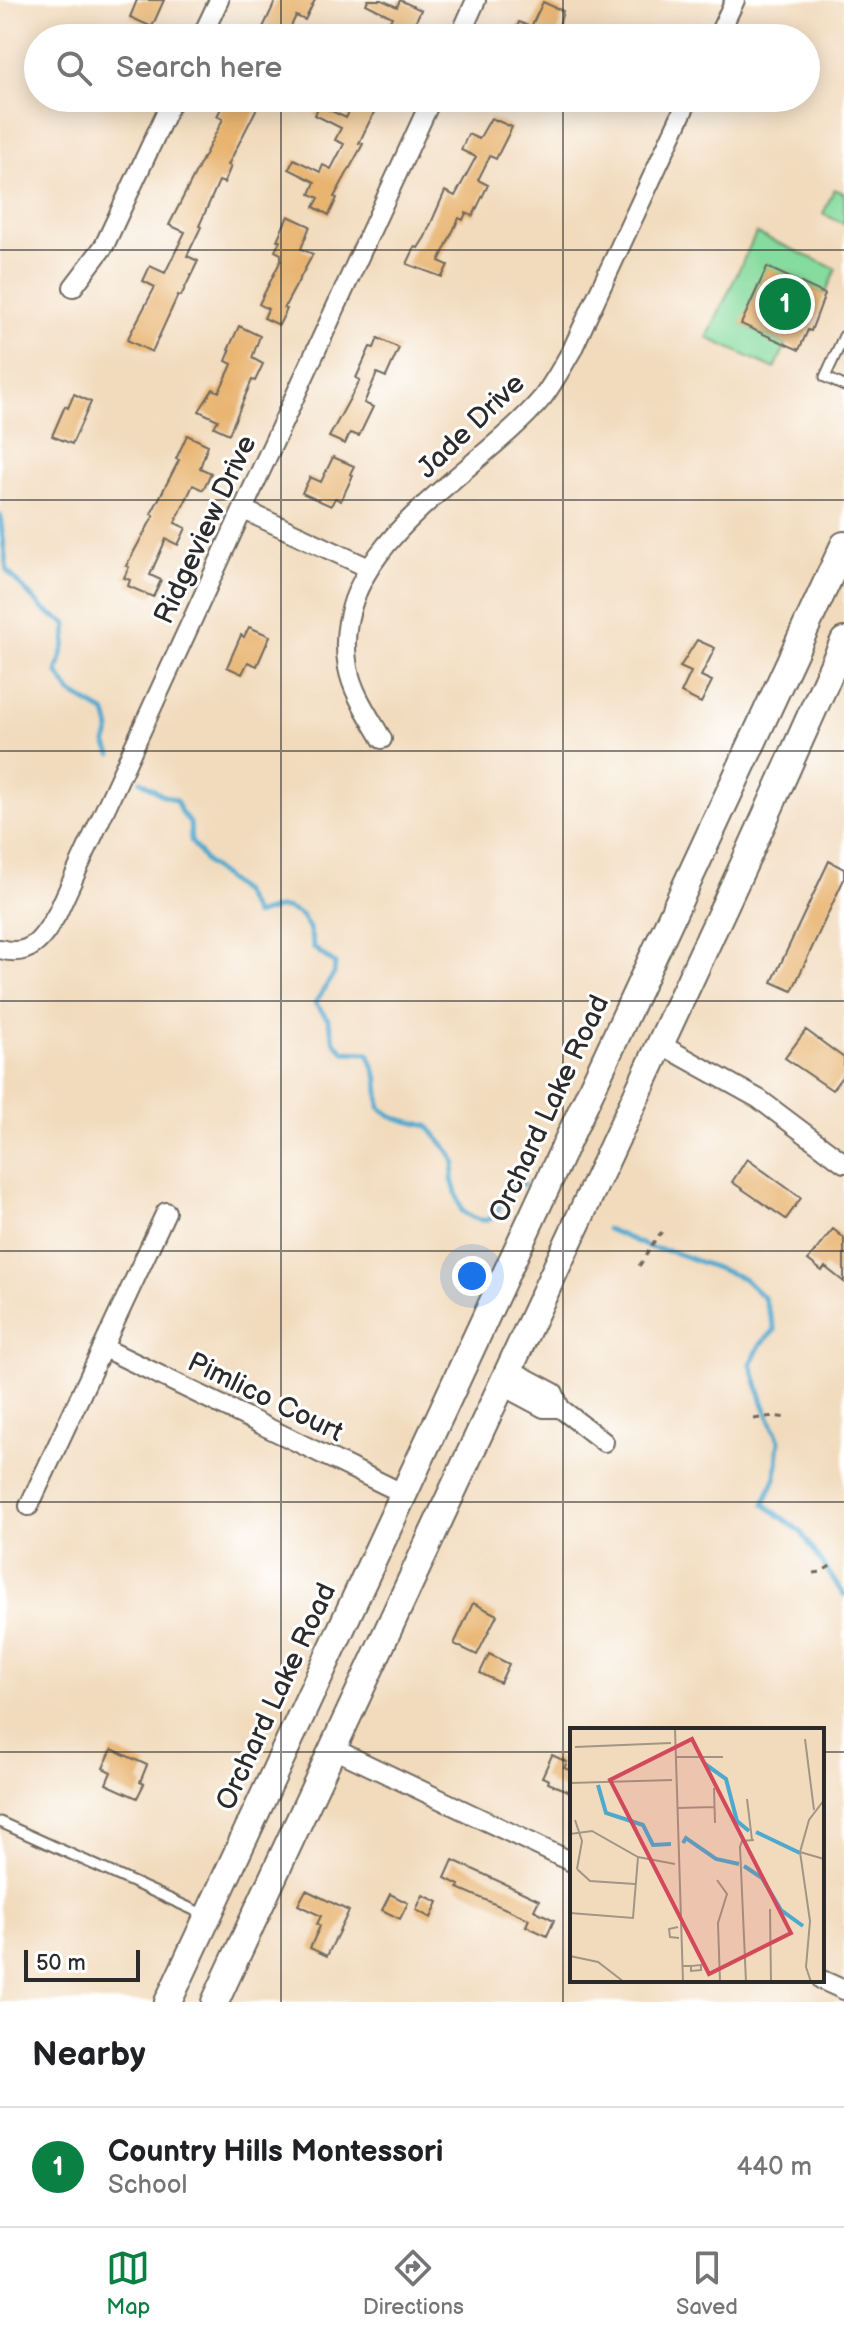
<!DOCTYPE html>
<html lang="en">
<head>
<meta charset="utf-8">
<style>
	:root { --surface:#fff; --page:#f6f6f6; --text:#202124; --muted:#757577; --line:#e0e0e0; --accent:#0b8043 }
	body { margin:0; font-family:"Balsamiq Sans",sans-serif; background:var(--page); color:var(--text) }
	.scale { position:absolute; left:24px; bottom:20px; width:116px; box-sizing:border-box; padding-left:8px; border:4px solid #2b2b2b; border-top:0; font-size:22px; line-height:28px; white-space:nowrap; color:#2b2b2b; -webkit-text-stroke:6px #fff; paint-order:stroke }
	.you { position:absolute; left:472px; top:1276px; width:28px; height:28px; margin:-20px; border:6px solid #fff; border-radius:50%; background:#1a73e8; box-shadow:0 0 0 12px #1a73e833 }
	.badge { display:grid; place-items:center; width:52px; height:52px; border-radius:50%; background:var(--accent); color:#fff; font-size:26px; font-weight:700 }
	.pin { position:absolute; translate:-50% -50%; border:4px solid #fff; box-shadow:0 2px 8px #0006 }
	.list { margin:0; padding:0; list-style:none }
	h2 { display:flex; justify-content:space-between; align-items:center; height:104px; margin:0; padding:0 32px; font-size:34px }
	h2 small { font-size:26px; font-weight:400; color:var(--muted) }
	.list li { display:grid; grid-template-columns:52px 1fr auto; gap:24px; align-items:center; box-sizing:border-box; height:120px; padding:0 32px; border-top:2px solid var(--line) }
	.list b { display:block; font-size:30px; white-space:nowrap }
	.list p { margin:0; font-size:26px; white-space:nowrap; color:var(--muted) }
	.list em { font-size:26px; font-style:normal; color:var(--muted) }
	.icon { flex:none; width:44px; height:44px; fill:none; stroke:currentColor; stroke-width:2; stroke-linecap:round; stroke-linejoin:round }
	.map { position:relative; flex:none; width:844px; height:2002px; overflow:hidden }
	.search { position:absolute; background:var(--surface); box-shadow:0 4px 20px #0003; left:24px; right:24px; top:24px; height:88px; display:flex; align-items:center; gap:20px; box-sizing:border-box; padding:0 28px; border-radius:44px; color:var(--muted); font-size:30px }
	.sheet { height:224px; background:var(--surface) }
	nav { display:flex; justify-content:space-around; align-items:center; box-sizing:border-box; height:112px; border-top:2px solid var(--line); background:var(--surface); font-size:22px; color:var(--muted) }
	nav a { display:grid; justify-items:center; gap:4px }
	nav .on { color:var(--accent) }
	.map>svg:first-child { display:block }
	.green { fill:#86db9e; stroke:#588364; stroke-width:2 }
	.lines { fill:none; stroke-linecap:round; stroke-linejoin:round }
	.stream { stroke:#4fa8cd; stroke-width:5 }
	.building { fill:#e8b470 }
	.service-casing { stroke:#71695e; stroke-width:13 }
	.minor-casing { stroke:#71695e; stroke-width:22 }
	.secondary-casing { stroke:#71695e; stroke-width:30 }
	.path { stroke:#71695e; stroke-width:3; stroke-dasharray:6 6; stroke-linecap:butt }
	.service { stroke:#fff; stroke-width:9 }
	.minor { stroke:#fff; stroke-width:18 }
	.secondary { stroke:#fff; stroke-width:26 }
	.grid { fill:none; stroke:#2b2b2b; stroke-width:2; stroke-opacity:0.55 }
	.labels { text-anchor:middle; stroke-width:6; stroke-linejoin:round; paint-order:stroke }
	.street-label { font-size:28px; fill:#2b2b2b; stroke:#fff }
	.inset-river { fill:none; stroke:#4fa8cd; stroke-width:4 }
	.inset-road { fill:none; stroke:#a29583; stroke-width:2 }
	.view { fill:#d1495b; fill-opacity:0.15; stroke:#d1495b; stroke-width:4 }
	.inset-edge { fill:none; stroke:#2b2b2b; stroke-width:4 }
</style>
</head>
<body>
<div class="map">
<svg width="844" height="2002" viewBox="0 0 844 2002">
	<rect width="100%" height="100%" fill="#fff"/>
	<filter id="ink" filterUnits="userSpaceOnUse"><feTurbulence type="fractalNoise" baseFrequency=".0125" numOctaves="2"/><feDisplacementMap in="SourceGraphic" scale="16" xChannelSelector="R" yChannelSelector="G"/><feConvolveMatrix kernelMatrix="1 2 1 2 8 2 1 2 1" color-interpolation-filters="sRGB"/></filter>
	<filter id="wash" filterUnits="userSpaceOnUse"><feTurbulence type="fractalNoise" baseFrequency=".006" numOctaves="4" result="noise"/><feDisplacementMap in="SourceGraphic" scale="32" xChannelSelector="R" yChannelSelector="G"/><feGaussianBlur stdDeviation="1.8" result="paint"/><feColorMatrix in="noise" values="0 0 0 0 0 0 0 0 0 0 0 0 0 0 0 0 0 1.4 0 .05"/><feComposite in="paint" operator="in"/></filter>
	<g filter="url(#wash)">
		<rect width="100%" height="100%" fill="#f2dbbd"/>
		<!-- green -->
		<path class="green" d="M 834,189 L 844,193 L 844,224 L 823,214 Z
			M 756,233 L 836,269 L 825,294 L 767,268 L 742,324 L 786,344 L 775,369 L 707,338 Z"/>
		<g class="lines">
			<!-- stream -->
			<path class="stream" d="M 0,515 L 7,571 L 45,611 L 67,624 L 65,644 L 57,672 L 71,693 L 106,713 L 110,729 L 106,743 L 111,754
				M 141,781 L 160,794 L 176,800 L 181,812 L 190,823 L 191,841 L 206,862 L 242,892 L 255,915 L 277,908 L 286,908 L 301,915 L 309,928 L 314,948 L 335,964 L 334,974 L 315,1003 L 328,1019 L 334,1041 L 344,1052 L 368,1053 L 378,1079 L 380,1108 L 395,1118 L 428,1126 L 450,1152 L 455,1162 L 452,1180 L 462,1211 C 498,1236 497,1205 510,1186 L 524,1184
				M 607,1229 L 651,1248 L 673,1252 L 743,1278 L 764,1298 L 775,1330 L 760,1345 L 751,1364 L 763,1403 L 779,1440 L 776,1476 L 764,1504 L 801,1532 L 844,1595"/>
		</g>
		<g id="blocks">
			<!-- building -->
			<path class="building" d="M 137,0 L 164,0 L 152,27 L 130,17 Z
				M 276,0 L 315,0 L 305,20 L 296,16 L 285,38 L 258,38 Z
				M 368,0 L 382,0 L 397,7 L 400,0 L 421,10 L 408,38 L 393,38 L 395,33 L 386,29 L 392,17 L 366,4 Z
				M 543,2 L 563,11 L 556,38 L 512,38 L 519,22 L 531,27 Z
				M 236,98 L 262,98 L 228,165 L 231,166 L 224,183 L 219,181 L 199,226 L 201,227 L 187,256 L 198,261 L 181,296 L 178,295 L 152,352 L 127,340 L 155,287 L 143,281 L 150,266 L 165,273 L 185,232 L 169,225 L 223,119 L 217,116 L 225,101 L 233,105 Z
				M 356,98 L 381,98 L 359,143 L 363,144 L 334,197 L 337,198 L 329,215 L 314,207 L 319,198 L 310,194 L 315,182 L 289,169 L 294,159 L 320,172 L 323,165 L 331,169 L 344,144 L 335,140 L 341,128 L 315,115 L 319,105 L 346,118 Z
				M 491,118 L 512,127 L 496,159 L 490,156 L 478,180 L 488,185 L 473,216 L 466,213 L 463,220 L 459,218 L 439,261 L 448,265 L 442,277 L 407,264 L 415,247 L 418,248 L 425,237 L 445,191 L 455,196 L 476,157 L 461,150 L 468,134 L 479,139 Z
				M 288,216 L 310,226 L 301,249 L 313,254 L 284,308 L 287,309 L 279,325 L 264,318 L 268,309 L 259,304 L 281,260 L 281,254 L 275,251 L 280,241 L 277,240 Z
				M 767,267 L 825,294 L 811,331 L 808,330 L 799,350 L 741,324 Z
				M 239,326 L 260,336 L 252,358 L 263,364 L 255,381 L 252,380 L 229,434 L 214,427 L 218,420 L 199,411 L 213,389 L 219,392 L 230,369 L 232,364 L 226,361 L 230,351 L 228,350 Z
				M 378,338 L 399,348 L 386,377 L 377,373 L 364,403 L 373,407 L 359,436 L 350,433 L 345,444 L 329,437 L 360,380 L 356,378 L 370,347 L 374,348 Z
				M 74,394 L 91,402 L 72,444 L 52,436 L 65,406 L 68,408 Z
				M 187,435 L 208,445 L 200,468 L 211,473 L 203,490 L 193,485 L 175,523 L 186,528 L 178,545 L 166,539 L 150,575 L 161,580 L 153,597 L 128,586 L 130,580 L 124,578 L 129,567 L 126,566 L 154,515 L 151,514 L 179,460 L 176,459 Z
				M 333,457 L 354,466 L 350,474 L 353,475 L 341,501 L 335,498 L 331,506 L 302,493 L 310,477 L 321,482 Z
				M 249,627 L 270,636 L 257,666 L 248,662 L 242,674 L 227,667 L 241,635 L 244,637 Z
				M 697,640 L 715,648 L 701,676 L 712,681 L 701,703 L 681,693 L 691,672 L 680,667 Z
				M 829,861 L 844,869 L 844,879 L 792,991 L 772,982 Z
				M 806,1030 L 844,1058 L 844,1074 L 832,1090 L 785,1058 Z
				M 747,1159 L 801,1198 L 786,1219 L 732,1182 Z
				M 833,1229 L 844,1238 L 844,1282 L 825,1267 L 822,1271 L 808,1260 Z
				M 473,1603 L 497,1615 L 477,1655 L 454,1644 Z
				M 489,1654 L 509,1664 L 500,1683 L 480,1673 Z
				M 112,1749 L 147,1765 L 140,1782 L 144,1784 L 137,1798 L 106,1784 L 111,1772 L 103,1768 Z
				M 552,1755 L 567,1762 L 564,1768 L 572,1771 L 572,1793 L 548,1783 L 549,1780 L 542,1777 Z
				M 453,1860 L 539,1900 L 534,1910 L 554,1920 L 547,1936 L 526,1926 L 529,1919 L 458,1888 L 459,1885 L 445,1878 Z
				M 306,1890 L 349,1911 L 327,1956 L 310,1948 L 320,1926 L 317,1924 L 321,1916 L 298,1905 Z
				M 390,1894 L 408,1903 L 400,1919 L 382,1910 Z
				M 423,1895 L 438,1902 L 431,1918 L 416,1910 Z"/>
		</g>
	</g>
	<g filter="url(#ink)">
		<use href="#blocks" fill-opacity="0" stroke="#71695e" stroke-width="2"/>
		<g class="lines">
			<!-- service casing -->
			<g class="service-casing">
				<path id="service" d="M 844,336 L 825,377 L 844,386
					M 0,1822 L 205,1915"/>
			</g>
			<!-- minor casing -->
			<g class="minor-casing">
				<path id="minor" d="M 201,38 L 219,0
					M 459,38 L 476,0
					M 717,38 L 735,0
					M 73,287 L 104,246 L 173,98
					M 244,510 L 369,568
					M 382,739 C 369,716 353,694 348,668 C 326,546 477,476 543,397 C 554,382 563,366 572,350 L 689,98
					M 0,949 C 31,958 43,938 57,914 L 432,98
					M 660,1044 L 759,1099 L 844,1163
					M 104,1348 L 404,1494
					M 509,1369 L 554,1393 L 560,1408 L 604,1442
					M 501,1385 L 544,1408 L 560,1408
					M 29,1506 L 166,1212
					M 332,1748 L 572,1862
					M 822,1980 L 844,1990"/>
			</g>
			<!-- secondary casing -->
			<g class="secondary-casing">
				<path id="secondary" d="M 168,2002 L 844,545
					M 215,2002 L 750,851 L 844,641"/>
			</g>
			<!-- path -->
			<path class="path" d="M 639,1266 C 648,1255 652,1241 662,1232
				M 754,1419 L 773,1416 L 787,1418
				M 814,1573 L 821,1572 L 832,1565"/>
			<!-- service -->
			<use href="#service" class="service"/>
			<!-- minor -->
			<use href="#minor" class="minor"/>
			<!-- secondary -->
			<use href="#secondary" class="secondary"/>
		</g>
	</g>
	<!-- grid -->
	<path class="grid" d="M 281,0 L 281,38M 563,0 L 563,38M 281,98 L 281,2002M 563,98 L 563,2002M 0,250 L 844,250M 0,500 L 844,500M 0,751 L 844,751M 0,1001 L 844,1001M 0,1251 L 844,1251M 0,1502 L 844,1502M 0,1752 L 572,1752M 822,1752 L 844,1752"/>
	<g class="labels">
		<!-- street labels -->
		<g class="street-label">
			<text transform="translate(470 425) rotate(-44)" y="10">Jade Drive</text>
			<text transform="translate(204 529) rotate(-65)" y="10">Ridgeview Drive</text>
			<text transform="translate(548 1108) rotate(-65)" y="10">Orchard Lake Road</text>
			<text transform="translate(266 1396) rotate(26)" y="10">Pimlico Court</text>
			<text transform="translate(275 1696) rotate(-65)" y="10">Orchard Lake Road</text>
		</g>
	</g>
	<!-- overview -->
	<g transform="translate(570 1728)">
		<rect width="254" height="254" fill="#f2dbbd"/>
		<path class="inset-river" d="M 135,36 L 156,51 L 167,93 L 179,103M 28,57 L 36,85 L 73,97 L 83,117 L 101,116M 186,104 L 230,125M 113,115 L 116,110 L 146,131 L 169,136M 174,138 L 192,150 L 211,182 L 233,198"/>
		<path class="inset-road" d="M 105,0 L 113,254M 126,0 L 156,0M 235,11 L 244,82M 5,19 L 101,15M 106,29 L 153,29M 0,55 L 102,52M 144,60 L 145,95M 177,71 L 182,112M 108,80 L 144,79M 5,92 L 12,113 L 7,141M 0,106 L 22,103 L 68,129 L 105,136M 230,124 L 254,131M 7,141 L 20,153 L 65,156M 147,152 L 157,166 L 148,195 L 150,254M 200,181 L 201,254M 0,185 L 63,190 L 68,129M 108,199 L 99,201 L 100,209 L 109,210M 0,228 L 28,234 L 54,254M 113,238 L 121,238 L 131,237 L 131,242 L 121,243 L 121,238M 176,254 L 170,119 L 172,113 L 184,112M 241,254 L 236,239 L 240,193 L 230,124 L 239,92 L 254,72"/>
		<path class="view" d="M 122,11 L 221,205 L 139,246 L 40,52 Z"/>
		<rect width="254" height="254" class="inset-edge"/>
	</g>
</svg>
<div class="scale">50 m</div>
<div class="you"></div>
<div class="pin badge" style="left:785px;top:304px">1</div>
<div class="search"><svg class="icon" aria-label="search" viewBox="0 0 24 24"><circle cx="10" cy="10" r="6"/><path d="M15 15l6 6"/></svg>Search here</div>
</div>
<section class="sheet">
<h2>Nearby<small></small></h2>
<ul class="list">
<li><span class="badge">1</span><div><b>Country Hills Montessori</b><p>School</p></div><em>440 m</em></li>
</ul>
</section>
<nav>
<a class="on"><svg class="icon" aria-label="map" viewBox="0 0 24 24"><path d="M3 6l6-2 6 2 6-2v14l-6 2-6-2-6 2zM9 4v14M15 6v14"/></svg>Map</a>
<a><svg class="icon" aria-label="directions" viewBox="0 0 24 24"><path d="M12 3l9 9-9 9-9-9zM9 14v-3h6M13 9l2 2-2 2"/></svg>Directions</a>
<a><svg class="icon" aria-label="saved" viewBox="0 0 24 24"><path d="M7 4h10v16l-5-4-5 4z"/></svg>Saved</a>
</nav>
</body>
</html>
